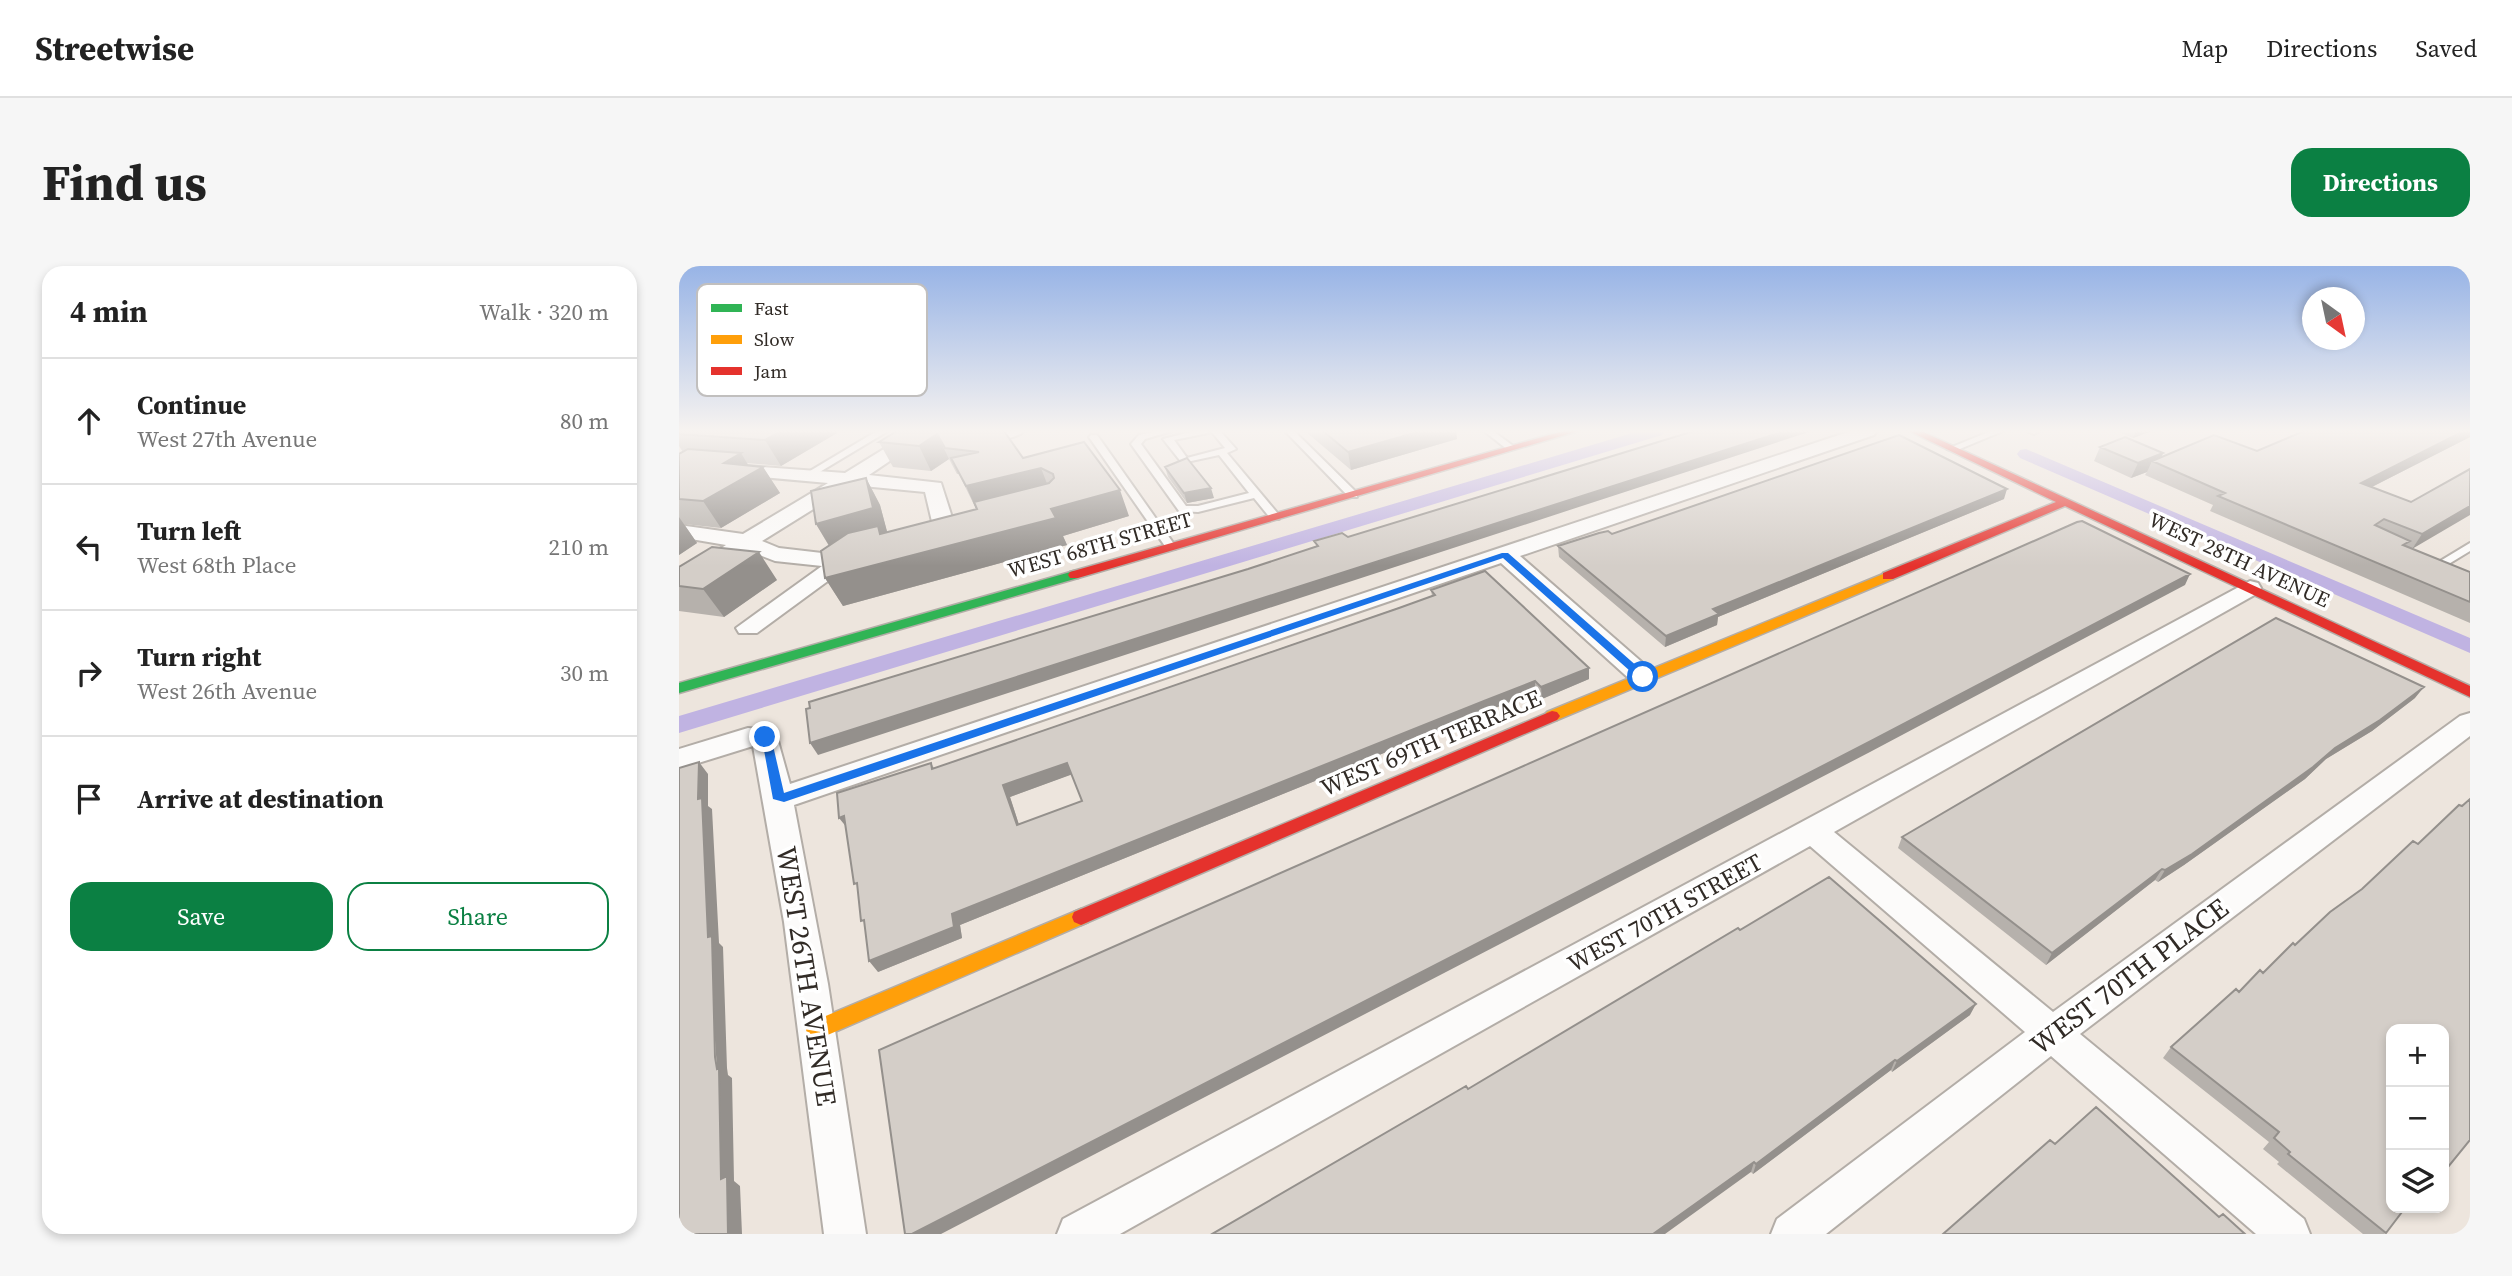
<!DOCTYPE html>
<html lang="en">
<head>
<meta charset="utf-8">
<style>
	:root { --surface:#fff; --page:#f6f6f6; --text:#222; --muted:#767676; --line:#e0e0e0; --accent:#0b8043 }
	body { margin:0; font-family:"Source Serif 4",serif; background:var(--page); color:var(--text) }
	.controls { position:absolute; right:21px; bottom:21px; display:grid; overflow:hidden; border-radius:14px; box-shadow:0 4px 10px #0003 }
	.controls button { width:63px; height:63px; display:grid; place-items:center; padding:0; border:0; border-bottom:2px solid var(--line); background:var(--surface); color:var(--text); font:35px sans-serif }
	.compass { position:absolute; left:1623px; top:21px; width:63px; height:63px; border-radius:50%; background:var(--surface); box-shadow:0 4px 10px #0003; rotate:147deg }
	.stop { position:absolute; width:21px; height:21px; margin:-16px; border:5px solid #1a73e8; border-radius:50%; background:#fff }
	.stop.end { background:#1a73e8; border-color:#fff; box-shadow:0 2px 7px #0008 }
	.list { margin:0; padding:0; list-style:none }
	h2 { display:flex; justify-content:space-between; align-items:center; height:91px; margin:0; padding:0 28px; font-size:30px }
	h2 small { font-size:23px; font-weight:400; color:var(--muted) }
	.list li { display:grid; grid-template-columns:46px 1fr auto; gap:21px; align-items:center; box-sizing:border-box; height:126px; padding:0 28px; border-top:2px solid var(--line) }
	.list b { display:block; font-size:26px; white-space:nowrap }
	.list p { margin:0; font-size:23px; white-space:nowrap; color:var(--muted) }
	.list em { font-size:23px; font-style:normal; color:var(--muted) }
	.actions { display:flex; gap:14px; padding:21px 28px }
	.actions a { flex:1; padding:16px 0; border:2px solid var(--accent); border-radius:21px; text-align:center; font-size:24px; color:var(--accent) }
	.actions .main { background:var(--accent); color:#fff }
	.icon { flex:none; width:38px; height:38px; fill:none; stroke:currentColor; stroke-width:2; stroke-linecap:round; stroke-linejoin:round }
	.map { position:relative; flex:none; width:1791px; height:968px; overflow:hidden; border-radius:21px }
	header { display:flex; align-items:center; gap:42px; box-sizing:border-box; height:98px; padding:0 35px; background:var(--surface); border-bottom:2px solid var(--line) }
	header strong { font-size:33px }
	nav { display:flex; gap:38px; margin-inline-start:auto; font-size:24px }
	.intro { display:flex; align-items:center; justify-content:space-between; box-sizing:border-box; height:168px; padding:0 42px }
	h1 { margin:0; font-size:49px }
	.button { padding:18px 32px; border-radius:21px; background:var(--accent); color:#fff; font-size:24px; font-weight:700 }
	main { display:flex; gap:42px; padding:0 42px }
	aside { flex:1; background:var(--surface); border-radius:21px; box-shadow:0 4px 10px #0003 }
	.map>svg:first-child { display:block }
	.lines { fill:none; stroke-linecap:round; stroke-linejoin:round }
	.canal { fill:#c0b3e2; fill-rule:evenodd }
	.lane-casing { stroke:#b3ada7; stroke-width:4 }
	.street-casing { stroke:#b3ada7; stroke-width:4 }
	.fast-casing { stroke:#b3ada7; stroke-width:3 }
	.slow-casing { stroke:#b3ada7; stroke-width:3 }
	.jam-casing { stroke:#b3ada7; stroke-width:3 }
	.lane { fill:#fcfbfa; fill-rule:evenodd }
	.street { fill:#fcfbfa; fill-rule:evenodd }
	.fast { fill:#30b455; fill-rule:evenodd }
	.slow { fill:#ff9f0a; fill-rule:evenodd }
	.jam { fill:#e5322d; fill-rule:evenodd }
	.wall { fill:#b6b1ac; fill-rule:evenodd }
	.shaded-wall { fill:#94908c }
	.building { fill:#d4cec8; stroke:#94908c; stroke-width:2; fill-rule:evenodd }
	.route { fill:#1a73e8 }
	.labels { text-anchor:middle; stroke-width:7; stroke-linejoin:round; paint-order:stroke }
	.far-street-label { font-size:21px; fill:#312b26; stroke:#fff }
	.street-label { font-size:24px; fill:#312b26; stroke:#fff }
	.near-street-label { font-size:28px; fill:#312b26; stroke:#fff }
	.key { fill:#fff; stroke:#c1bfbe; stroke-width:2 }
	.key-label { font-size:19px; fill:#312b26 }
</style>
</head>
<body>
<header>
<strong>Streetwise</strong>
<nav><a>Map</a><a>Directions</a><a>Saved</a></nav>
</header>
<div class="intro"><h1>Find us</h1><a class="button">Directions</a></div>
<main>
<aside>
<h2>4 min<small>Walk · 320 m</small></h2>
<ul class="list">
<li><svg class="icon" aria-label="ahead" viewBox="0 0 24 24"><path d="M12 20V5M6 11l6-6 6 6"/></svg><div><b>Continue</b><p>West 27th Avenue</p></div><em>80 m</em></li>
<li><svg class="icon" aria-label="left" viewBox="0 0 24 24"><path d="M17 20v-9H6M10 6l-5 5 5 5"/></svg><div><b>Turn left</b><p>West 68th Place</p></div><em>210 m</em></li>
<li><svg class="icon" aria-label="right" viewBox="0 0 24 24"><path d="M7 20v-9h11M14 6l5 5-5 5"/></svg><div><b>Turn right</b><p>West 26th Avenue</p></div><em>30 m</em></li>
<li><svg class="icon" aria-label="arrive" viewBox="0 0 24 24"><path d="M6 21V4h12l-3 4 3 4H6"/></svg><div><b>Arrive at destination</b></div></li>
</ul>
<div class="actions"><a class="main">Save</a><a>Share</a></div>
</aside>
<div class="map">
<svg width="1791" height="968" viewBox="0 0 1791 968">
	<rect width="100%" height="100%" fill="#ede5dd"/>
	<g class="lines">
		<!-- canal -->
		<path class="canal" d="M 960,165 L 986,165 L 983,169 L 0,467 L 0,450 Z
			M 1347,183 L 1791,372 L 1791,387 L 1341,192 L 1338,188 L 1341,184 Z"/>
		<!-- lane casing -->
		<g class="lane-casing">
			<path id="lane" d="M 198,165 L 209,165 L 134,210 L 126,208 Z
				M 478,165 L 493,165 L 466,173 L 462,178 L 507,240 L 519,240 L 570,227 L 540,189 L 503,197 L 484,173 L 515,165 L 530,165 L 529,167 L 495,174 L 508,192 L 546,182 L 532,165 L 541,165 L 557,183 L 548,187 L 600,249 L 600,253 L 592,253 L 575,232 L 519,246 L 500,245 L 452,178 L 460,169 Z
				M 606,165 L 615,165 L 678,227 L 678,231 L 670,231 Z
				M 805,165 L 814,165 L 837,182 L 829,184 Z
				M 1312,165 L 1324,165 L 1276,185 L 1268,183 Z
				M 1348,165 L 1360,165 L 1355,168 Z
				M 412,169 L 418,169 L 497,281 L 496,283 L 488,283 L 410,171 Z
				M 1791,277 L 1791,285 L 1763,302 L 1755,302 L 1753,300 Z"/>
		</g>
		<!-- street casing -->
		<g class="street-casing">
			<path id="street" d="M 234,165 L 255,165 L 190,209 L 262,217 L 277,264 L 273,268 L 259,268 L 255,264 L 246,226 L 173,219 L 83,275 L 100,282 L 160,289 L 176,280 L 187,287 L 78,367 L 60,367 L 57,362 L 143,300 L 96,295 L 68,284 L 8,324 L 0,326 L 0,309 L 47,279 L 0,271 L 0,259 L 64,268 L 149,217 L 48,208 L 38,202 L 41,198 L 166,207 Z
				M 282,165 L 345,165 C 334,176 293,176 282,165 Z
				M 1172,165 L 1198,165 L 1195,169 L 841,290 L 973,405 L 977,411 L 973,417 L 955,417 L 822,297 L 115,539 L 149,718 L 187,968 L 145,968 L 105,656 L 74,480 L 0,503 L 0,483 L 69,462 L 96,464 L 111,518 Z
				M 1571,315 L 1579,317 L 1582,322 L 1579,327 L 1155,566 L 1374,746 L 1781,450 L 1791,447 L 1791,470 L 1401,768 L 1625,953 L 1631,968 L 1577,968 L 1372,790 L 1147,968 L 1092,968 L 1098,953 L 1346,766 L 1131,580 L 441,968 L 378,968 L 384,953 Z"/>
		</g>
		<!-- fast casing -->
		<g class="fast-casing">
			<path id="fast" d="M 395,305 L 399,306 L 399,312 L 0,427 L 0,417 Z"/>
		</g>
		<!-- slow casing -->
		<g class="slow-casing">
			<path id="slow" d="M 1209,306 L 1215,310 L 1214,313 L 878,454 L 873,455 L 865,450 L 868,446 Z
				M 402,643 L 409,646 L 411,651 L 409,656 L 144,771 L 137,773 L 130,771 L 127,764 L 130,757 Z"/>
		</g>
		<!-- jam casing -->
		<g class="jam-casing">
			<path id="jam" d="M 884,165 L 899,165 L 399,312 L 391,312 L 389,309 L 391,306 Z
				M 1230,165 L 1242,165 L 1791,420 L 1791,431 L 1386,240 L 1214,313 L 1204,313 L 1204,307 L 1377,236 Z
				M 873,445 L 878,446 L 881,450 L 878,454 L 409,656 L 402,659 L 395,656 L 393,651 L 395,646 Z"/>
		</g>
		<!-- lane -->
		<use href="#lane" class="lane"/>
		<!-- street -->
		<use href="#street" class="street"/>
		<!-- fast -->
		<use href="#fast" class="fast"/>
		<!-- slow -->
		<use href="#slow" class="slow"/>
		<!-- jam -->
		<use href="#jam" class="jam"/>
	</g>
	<!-- wall -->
	<path class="wall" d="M 0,165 L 157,165 L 158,167 L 102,200 L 68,197 L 70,200 L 84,201 L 101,227 L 42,262 L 5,258 L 18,277 L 0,289 L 0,188 L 4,186 L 0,180 Z
		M 218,165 L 344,192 L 450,250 L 384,270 L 388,279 L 164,340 L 146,312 L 150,280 L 137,258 L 187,212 L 201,239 L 208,266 L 297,243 L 280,208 L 278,208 L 270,193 L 252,205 L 214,201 L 200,176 Z
		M 626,165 L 777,165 L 778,173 L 672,204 Z
		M 1438,165 L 1473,165 L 1454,172 Z
		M 1791,165 L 1791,171 L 1693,221 L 1732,236 L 1791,203 L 1733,283 L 1791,306 L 1791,357 L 1531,245 L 1534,239 L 1466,209 L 1468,206 L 1452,212 L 1415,195 L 1421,181 L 1484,187 L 1483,191 L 1578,185 Z
		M 486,201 L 535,232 L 508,237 L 489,211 Z
		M 1325,233 L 1039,351 L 1038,359 L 986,381 L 880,291 L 879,280 L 933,268 Z
		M 0,301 L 98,314 L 45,351 L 0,345 Z
		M 752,324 L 910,402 L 910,413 L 863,433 L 856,426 L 806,446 L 281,659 L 283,672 L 199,706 L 252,497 L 255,502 L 753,330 ZM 393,508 L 403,535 L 340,559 L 331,531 Z
		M 1736,432 L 1693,465 L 1647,493 L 1626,513 L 1505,599 L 1479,616 L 1476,614 L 1367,699 L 1219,582 L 1223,571 Z
		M 1739,578 L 1765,763 L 1707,967 L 1705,968 L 1684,968 L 1598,898 L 1600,896 L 1584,883 L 1590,876 L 1484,792 L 1492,781 L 1584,707 L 1683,623 Z
		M 1061,664 L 1291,749 L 1213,806 L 1212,804 L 1074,908 L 1072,906 L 789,823 Z"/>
	<!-- shaded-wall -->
	<path class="shaded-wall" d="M 103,165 L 157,165 L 158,167 L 102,200 L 86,174 Z
		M 742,165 L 777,165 L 778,173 L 672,204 L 669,186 Z
		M 1106,165 L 1133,165 L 139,489 L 131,477 Z
		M 1457,165 L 1473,165 L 1454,172 Z
		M 1785,165 L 1791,165 L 1791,171 L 1673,231 L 1682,217 Z
		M 258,168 L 270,193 L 252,205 L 240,180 Z
		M 62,187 L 74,207 L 84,201 L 101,227 L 42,262 L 24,235 L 45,197 Z
		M 1484,187 L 1479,198 L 1473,195 L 1468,206 L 1452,212 L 1459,197 Z
		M 362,202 L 372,228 L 299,247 L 287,220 Z
		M 187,212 L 201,239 L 209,269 L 372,243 L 441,224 L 450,250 L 384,270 L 388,279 L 164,340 L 146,312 L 154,286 L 137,258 Z
		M 532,222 L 535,232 L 508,237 L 505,227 Z
		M 1328,223 L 1325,233 L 1039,351 L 1038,359 L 986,381 L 987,370 L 1034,343 Z
		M 1791,240 L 1791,249 L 1733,283 L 1743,268 Z
		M 0,251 L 18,277 L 0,289 Z
		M 80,286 L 98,314 L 45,351 L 24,323 Z
		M 1511,308 L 1506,319 L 1191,486 L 262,968 L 233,968 Z
		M 910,402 L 910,413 L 863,433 L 862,421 Z
		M 856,415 L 856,426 L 806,446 L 281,659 L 283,672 L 199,706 L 190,695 L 273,648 L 805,435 Z
		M 1745,421 L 1736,432 L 1693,465 L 1647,493 L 1626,513 L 1505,599 L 1479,616 L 1486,604 L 1656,482 Z
		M 20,496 L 29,508 L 29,540 L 33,543 L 40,677 L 44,681 L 48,802 L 49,809 L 53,812 L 55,915 L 61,920 L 63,968 L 49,968 L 42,913 L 38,803 L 19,533 Z
		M 388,497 L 394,508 L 331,531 L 344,571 L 338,559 L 324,519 Z
		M 165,550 L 169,563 L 160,552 Z
		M 1483,603 L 1476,614 L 1367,699 L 1373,687 Z
		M 1297,738 L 1291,749 L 1213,806 L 1218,795 Z
		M 1216,794 L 1212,804 L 1074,908 L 1077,898 Z
		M 1075,896 L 1072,906 L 986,968 L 974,968 Z"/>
	<!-- building -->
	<path class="building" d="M 0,165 L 103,165 L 86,174 L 0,168 Z
		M 218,165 L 325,165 L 344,192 L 405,176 L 441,224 L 372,243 L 377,252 L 146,312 L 142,285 L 169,267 L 199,260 L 201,268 L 298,243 L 295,236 L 370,217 L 375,212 L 374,208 L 362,202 L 287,220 L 272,192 L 300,186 L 266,182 L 258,168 L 240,180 L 200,176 Z
		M 644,165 L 742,165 L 669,186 Z
		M 1015,165 L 1106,165 L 131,477 L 127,443 L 131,442 L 130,436 L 569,303 L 639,280 L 635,275 L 663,267 L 669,271 Z
		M 1625,165 L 1785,165 L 1682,217 L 1732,236 L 1791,203 L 1791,240 L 1743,268 L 1705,253 L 1696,259 L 1731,275 L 1724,279 L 1791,306 L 1791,336 L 1539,230 L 1546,227 L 1473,195 L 1535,169 L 1578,185 Z
		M 1220,169 L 1328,223 L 1034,343 L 1040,348 L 987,370 L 879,280 L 920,267 L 929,265 L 933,268 Z
		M 1446,171 L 1484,187 L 1459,197 L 1421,181 Z
		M 9,183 L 62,187 L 45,197 L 84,201 L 24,235 L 0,233 L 0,188 Z
		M 508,192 L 532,222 L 505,227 L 486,201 Z
		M 187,212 L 194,242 L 137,258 L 132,225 Z
		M 1403,255 L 1511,308 L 1194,474 L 233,968 L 226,968 L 200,784 L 1398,256 Z
		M 33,281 L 80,286 L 24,323 L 0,320 L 0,301 Z
		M 806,305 L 910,402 L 862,421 L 856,415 L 805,435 L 273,648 L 275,661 L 190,695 L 185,654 L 182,655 L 178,617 L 175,618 L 165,550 L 160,552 L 158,527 L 252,497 L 253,503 L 720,342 L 756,329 L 752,324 ZM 388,497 L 403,535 L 338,559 L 324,519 Z
		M 1597,352 L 1745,421 L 1701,454 L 1656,482 L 1634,501 L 1513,588 L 1486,604 L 1483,603 L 1373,687 L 1223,571 Z
		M 20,496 L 19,533 L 23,532 L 29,671 L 33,670 L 36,791 L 38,803 L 40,802 L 42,913 L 48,910 L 49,968 L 0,968 L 0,502 Z
		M 1791,533 L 1791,874 L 1765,906 L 1765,763 L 1712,763 L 1712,942 L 1726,942 L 1707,967 L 1609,888 L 1611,886 L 1595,872 L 1600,866 L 1492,781 L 1557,723 L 1560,726 L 1581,704 L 1584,707 L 1614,677 L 1616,679 L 1651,646 L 1683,623 L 1734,575 L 1739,578 L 1780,539 L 1783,540 Z
		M 1150,611 L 1297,738 L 1218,795 L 1216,794 L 1077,898 L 1075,896 L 974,968 L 533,968 L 787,820 L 789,823 L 1059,662 L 1061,664 Z
		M 1417,841 L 1540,951 L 1544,948 L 1566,968 L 1264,968 L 1371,874 L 1376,878 Z"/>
	<!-- sky -->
	<linearGradient id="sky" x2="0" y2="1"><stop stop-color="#98b4e6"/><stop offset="0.55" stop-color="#f7f3f0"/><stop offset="1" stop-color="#f7f3f0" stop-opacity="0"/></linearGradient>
	<rect width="1791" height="300" fill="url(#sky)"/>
	<!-- route -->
	<path class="route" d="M 823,287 L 829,287 L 968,409 L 968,413 L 960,413 L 824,292 L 105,536 L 94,533 L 82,468 L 92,471 L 105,527 Z"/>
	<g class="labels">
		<!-- far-street labels -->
		<g class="far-street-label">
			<text transform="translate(421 279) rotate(-16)" y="7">WEST 68TH STREET</text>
			<text transform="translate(1560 294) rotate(25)" y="7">WEST 28TH AVENUE</text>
		</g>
		<!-- street labels -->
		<g class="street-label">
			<text transform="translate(752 477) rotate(-23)" y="8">WEST 69TH TERRACE</text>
			<text transform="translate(986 647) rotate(-29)" y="8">WEST 70TH STREET</text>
		</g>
		<!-- near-street labels -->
		<g class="near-street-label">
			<text transform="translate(128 710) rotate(81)" y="10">WEST 26TH AVENUE</text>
			<text transform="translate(1450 710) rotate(-37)" y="10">WEST 70TH PLACE</text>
		</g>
	</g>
	<!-- legend -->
	<rect x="18" y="18" width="230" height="112" rx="10" class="key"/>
	<rect x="32" y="38" width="31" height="8" fill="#30b455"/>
	<rect x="32" y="69" width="31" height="9" fill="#ff9f0a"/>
	<rect x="32" y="101" width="31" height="8" fill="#e5322d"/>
	<g class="key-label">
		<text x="75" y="49">Fast</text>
		<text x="75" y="80">Slow</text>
		<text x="75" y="112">Jam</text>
	</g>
</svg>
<div class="controls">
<button>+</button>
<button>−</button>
<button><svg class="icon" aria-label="layers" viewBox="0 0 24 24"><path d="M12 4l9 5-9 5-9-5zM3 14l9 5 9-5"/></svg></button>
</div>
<svg class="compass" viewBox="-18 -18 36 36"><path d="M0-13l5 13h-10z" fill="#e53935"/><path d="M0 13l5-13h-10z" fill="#767676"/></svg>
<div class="stop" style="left:964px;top:411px"></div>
<div class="stop end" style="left:86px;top:471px"></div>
</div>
</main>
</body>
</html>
